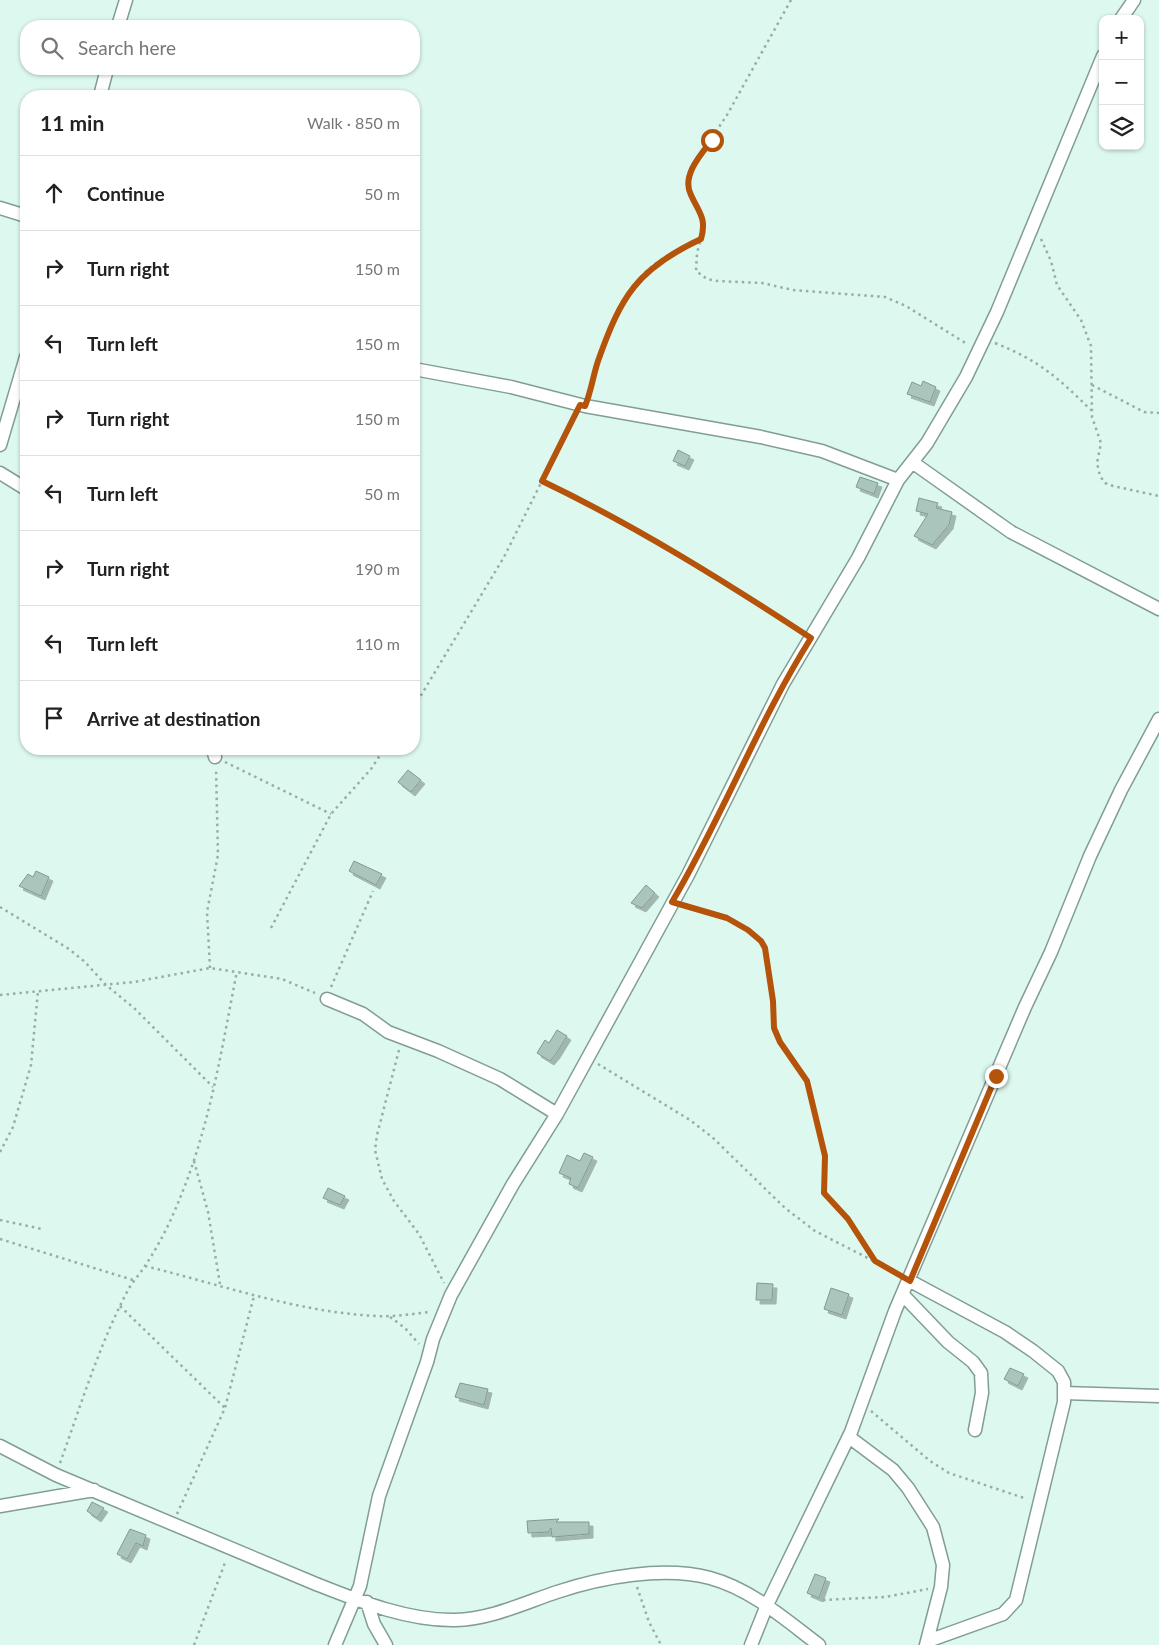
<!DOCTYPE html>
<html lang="en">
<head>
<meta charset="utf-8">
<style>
	:root { --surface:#fff; --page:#f6f6f6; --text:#222; --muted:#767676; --line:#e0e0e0 }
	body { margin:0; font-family:Lato,sans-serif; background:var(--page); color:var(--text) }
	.controls { position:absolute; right:15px; top:15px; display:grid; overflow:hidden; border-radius:10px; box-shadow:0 1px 4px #0004 }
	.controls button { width:45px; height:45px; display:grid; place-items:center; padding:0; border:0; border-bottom:1px solid var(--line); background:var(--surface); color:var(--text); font:25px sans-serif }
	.stop { position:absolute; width:15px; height:15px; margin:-11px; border:4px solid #b45309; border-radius:50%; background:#fff }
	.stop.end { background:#b45309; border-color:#fff; box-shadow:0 1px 5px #0008 }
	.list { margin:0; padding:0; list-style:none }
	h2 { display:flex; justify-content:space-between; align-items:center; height:65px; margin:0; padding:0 20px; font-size:21px }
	h2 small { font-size:16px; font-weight:400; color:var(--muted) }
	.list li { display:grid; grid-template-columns:32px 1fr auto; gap:15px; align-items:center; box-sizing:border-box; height:75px; padding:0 20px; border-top:1px solid var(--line) }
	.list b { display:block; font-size:19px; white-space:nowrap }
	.list em { font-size:16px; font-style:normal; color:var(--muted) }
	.icon { flex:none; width:28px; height:28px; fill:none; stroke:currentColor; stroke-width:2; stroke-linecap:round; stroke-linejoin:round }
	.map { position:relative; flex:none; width:1159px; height:1645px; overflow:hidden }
	.search { position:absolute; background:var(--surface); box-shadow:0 1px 4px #0004; left:20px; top:20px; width:400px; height:55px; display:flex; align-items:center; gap:12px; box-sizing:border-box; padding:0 18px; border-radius:20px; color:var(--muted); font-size:19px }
	.panel { position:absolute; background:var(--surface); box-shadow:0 1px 4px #0004; left:20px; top:90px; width:400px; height:665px; border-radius:20px }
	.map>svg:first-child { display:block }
	.building { fill:#aac5bc; stroke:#809a92; filter:url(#shadow) }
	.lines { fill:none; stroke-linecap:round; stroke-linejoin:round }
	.street-casing { stroke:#829d94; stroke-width:15 }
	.path { stroke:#97ada6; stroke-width:2.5; stroke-dasharray:2.5 4; stroke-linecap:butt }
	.street { stroke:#fff; stroke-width:12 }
	.route { stroke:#b45309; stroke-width:6 }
</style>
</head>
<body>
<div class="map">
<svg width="1159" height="1645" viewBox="0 0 1159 1645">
	<defs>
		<filter id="shadow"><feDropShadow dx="4" dy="4" stdDeviation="0" flood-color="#0004"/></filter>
	</defs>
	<rect width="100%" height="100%" fill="#dcf8ef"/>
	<!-- building -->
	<path class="building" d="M 923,381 L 936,387 L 930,402 L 907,394 L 912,382 L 921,386 Z
		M 678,450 L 690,456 L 685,466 L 673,461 Z
		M 860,477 L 878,483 L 874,494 L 856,487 Z
		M 919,498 L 938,503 L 936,508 L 952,512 L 949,525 L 932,545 L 914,536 L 928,514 L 916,511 Z
		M 408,770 L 421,780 L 411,792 L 398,782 Z
		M 354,861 L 382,874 L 376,885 L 349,871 Z
		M 36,871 L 49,877 L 41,896 L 19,886 L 28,874 L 33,877 Z
		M 646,885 L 655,893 L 642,908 L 631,903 Z
		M 557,1030 L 567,1036 L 556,1054 L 550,1061 L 537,1053 L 545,1040 L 549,1043 Z
		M 584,1153 L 593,1157 L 578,1188 L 569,1184 L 571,1178 L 559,1173 L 567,1155 L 580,1161 Z
		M 328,1188 L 345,1196 L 340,1205 L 323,1198 Z
		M 757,1283 L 773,1284 L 772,1300 L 756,1300 Z
		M 831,1288 L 849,1294 L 842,1315 L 824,1309 Z
		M 1010,1368 L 1024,1374 L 1018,1386 L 1004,1379 Z
		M 460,1383 L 488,1389 L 484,1405 L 455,1397 Z
		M 92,1502 L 104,1508 L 97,1518 L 87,1511 Z
		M 559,1519 L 556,1522 L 589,1522 L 589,1534 L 552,1537 L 551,1528 L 548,1532 L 528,1533 L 527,1521 Z
		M 130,1529 L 146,1535 L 143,1546 L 136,1543 L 127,1559 L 117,1554 Z
		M 815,1574 L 826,1578 L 819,1598 L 807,1593 Z"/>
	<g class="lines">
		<!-- street casing -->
		<g class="street-casing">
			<path id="street" d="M 1121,19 L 1134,0
				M 118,26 L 126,0
				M 100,96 L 107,69
				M 0,208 L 26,216
				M 414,369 L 511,387 L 585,406 L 761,437 L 822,451 L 898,480
				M 0,445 L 26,357
				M 912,462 L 1011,532 L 1159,609
				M 0,473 L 26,489
				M 213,749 L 215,757
				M 327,999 L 363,1014 L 388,1032 L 438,1051 L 500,1079 L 557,1114
				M 910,1281 L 1005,1332 L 1033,1351 L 1058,1371 L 1064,1382 L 1064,1402 L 1016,1600 L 1003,1614 L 928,1641
				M 903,1295 L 948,1342 L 973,1362 L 981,1373 L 982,1393 L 975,1430
				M 1064,1393 L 1159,1396
				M 849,1437 L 893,1470 L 908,1488 L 933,1527 L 943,1565 L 941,1587 L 926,1645
				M 0,1446 L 56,1475 L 316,1584 C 359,1601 408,1621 455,1620 C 491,1619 524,1603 557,1592 C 602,1577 663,1566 710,1578 C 751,1589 786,1620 819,1645
				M 0,1506 L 94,1490
				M 367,1602 L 374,1624 L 386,1645
				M 335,1645 L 360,1586 L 379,1496 L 427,1362 L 433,1339 L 451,1295 L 513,1184 L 557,1114 L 688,875 L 783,684 L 858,558 L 898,480 L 927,443 L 966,377 L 997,312 L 1103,56
				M 751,1645 L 767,1605 L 851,1432 L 895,1311 L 1025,1007 L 1051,952 L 1090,856 L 1121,790 L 1159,719"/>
		</g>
		<!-- path -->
		<path class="path" d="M 791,0 L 727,115 L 699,157 L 690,175 L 689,190 L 700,209 L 703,220 L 703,231 L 697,253 L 696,271 L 707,279 L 717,281 L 762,283 L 793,290 L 885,297 L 906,306 L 967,344
			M 1041,239 L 1051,261 L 1057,285 L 1081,320 L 1091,346 L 1092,417 L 1101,443 L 1097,463 L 1100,476 L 1105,483 L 1113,486 L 1159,496
			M 995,343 C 1040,361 1057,377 1091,410
			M 1092,385 L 1144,412 L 1159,413
			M 589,395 C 601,351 614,299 650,268 C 665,255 683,247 701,239
			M 542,481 C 632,524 716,576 800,631
			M 414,707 L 504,557 L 575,415
			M 225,762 L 331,814
			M 685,905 C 714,913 749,921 765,948 L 773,1001 L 774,1028 L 780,1042 L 807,1081 L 825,1156 L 824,1193 L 848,1219 L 875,1261
			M 0,907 L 69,949 L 85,962 L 106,985 L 134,1008 L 213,1087
			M 271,928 L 331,814 L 371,769 L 384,749
			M 210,968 L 207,912 L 218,855 L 216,768
			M 331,987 L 373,891
			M 0,995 L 134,982 L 210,968 L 282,979 L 315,993
			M 399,1050 L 377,1135 L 375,1150 L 382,1179 L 394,1201 L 419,1234 L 444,1283
			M 598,1064 L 690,1120 L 712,1137 L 785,1208 L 815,1231 L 897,1273
			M 0,1152 L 13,1127 L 31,1065 L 38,991
			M 194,1161 L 208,1212 L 220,1284
			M 0,1220 L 42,1229
			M 0,1239 L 133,1280
			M 145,1266 C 222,1285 297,1312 376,1316 C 394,1317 412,1314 430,1312
			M 120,1306 L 225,1408
			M 390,1317 L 405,1328 L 419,1344
			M 871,1411 L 930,1461 L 949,1473 L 1027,1499
			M 60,1463 C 81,1405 99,1345 128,1290 C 133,1281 140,1274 145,1266 C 159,1245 171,1221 180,1198 C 210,1126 222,1047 237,971
			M 177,1514 L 225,1408 L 254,1296
			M 637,1587 L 649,1622 L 661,1645
			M 823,1600 L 885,1597 L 928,1589
			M 194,1645 L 226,1560"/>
		<!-- street -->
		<use href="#street" class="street"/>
	</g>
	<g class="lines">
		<!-- route -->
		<path class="route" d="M 712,140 C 701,154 681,176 691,195 C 699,213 707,218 701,239 C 637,269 621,296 598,361 C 593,376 591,392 585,406 L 580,405 L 542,481 C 636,526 724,581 811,638 C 758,722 723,816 672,902 L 727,918 L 748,930 L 761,941 L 765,948 L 773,1001 L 774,1028 L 780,1042 L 807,1081 L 825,1156 L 824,1193 L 848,1219 L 875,1261 L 910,1281 L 996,1076"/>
	</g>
</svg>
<div class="controls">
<button>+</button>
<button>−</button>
<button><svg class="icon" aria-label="layers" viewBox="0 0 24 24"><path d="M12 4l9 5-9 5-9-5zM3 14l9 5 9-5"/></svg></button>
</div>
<div class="stop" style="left:712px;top:140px"></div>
<div class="stop end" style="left:996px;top:1076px"></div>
<div class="search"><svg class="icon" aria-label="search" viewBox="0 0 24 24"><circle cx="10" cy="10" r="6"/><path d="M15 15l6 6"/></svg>Search here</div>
<section class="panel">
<h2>11 min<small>Walk · 850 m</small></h2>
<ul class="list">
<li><svg class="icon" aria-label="ahead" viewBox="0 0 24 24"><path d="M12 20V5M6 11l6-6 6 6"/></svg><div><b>Continue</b></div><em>50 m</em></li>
<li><svg class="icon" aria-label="right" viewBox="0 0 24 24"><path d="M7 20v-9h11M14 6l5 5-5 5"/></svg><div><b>Turn right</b></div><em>150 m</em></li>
<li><svg class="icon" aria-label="left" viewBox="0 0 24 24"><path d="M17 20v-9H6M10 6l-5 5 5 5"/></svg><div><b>Turn left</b></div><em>150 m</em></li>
<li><svg class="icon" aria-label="right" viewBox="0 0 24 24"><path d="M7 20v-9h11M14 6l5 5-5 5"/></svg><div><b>Turn right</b></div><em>150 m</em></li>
<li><svg class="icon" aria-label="left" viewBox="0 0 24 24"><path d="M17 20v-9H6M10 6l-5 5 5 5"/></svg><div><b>Turn left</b></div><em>50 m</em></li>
<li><svg class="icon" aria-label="right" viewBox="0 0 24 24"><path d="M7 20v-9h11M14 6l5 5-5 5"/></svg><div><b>Turn right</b></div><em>190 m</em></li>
<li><svg class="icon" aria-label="left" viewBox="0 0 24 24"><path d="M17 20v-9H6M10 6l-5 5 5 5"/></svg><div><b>Turn left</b></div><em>110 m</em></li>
<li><svg class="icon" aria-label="arrive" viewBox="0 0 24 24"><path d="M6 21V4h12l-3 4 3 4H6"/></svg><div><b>Arrive at destination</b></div></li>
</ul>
</section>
</div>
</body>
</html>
